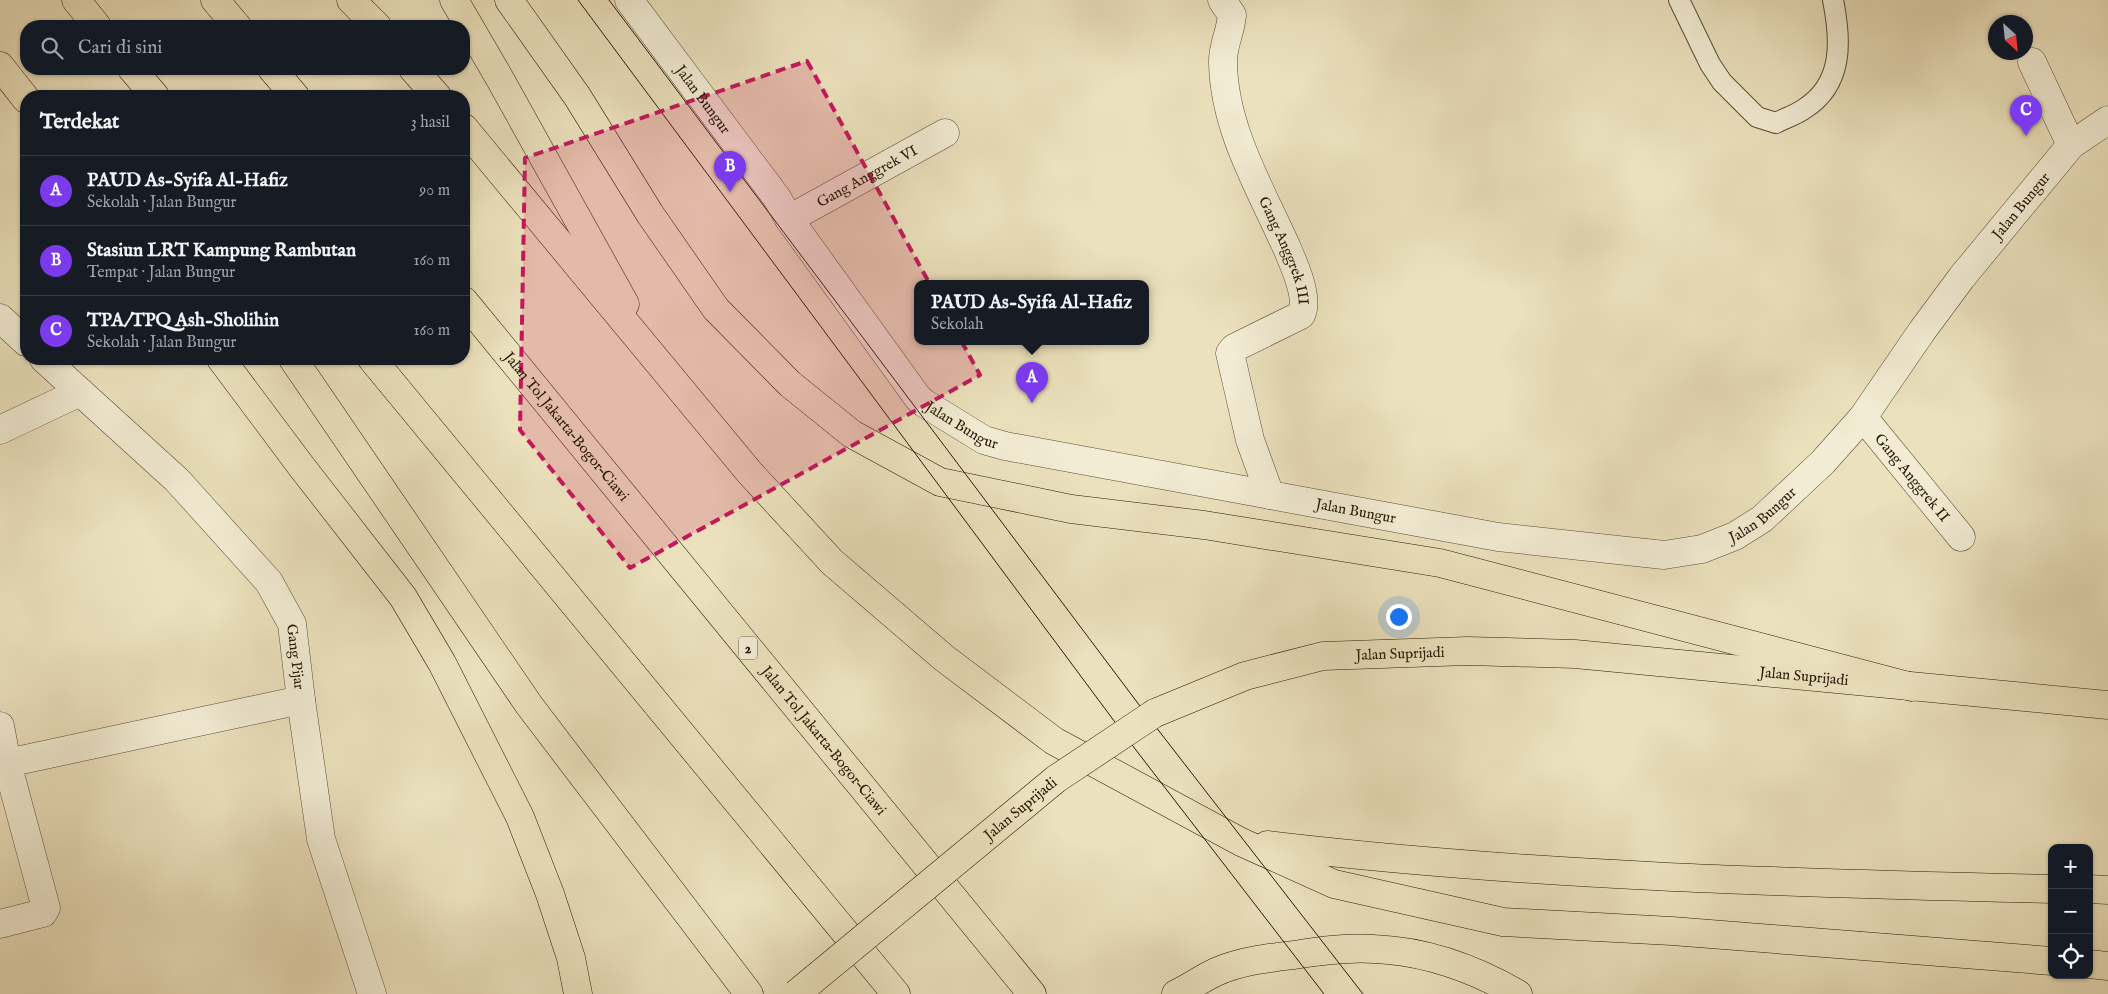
<!DOCTYPE html>
<html lang="id">
<head>
<meta charset="utf-8">
<style>
	:root { --surface:#171b24; --page:#20242c; --text:#f1f3f6; --muted:#9ea1a6; --line:#363941; --accent:#7c3aed }
	body { margin:0; font-family:"IM FELL English",serif; background:var(--page); color:var(--text) }
	.controls { position:absolute; right:15px; bottom:15px; display:grid; overflow:hidden; border-radius:10px; box-shadow:0 1px 4px #0004 }
	.controls button { width:45px; height:45px; display:grid; place-items:center; padding:0; border:0; border-bottom:1px solid var(--line); background:var(--surface); color:var(--text); font:25px sans-serif }
	.compass { position:absolute; left:1988px; top:15px; width:45px; height:45px; border-radius:50%; background:var(--surface); box-shadow:0 1px 4px #0004; rotate:153deg }
	.you { position:absolute; left:1398px; top:616px; width:18px; height:18px; margin:-12px; border:4px solid #fff; border-radius:50%; background:#1a73e8; box-shadow:0 0 0 8px #1a73e833 }
	.badge { display:grid; place-items:center; width:32px; height:32px; border-radius:50%; background:var(--accent); color:#fff; font-size:16px; font-weight:700 }
	.pin { position:absolute; translate:-50% -41px; filter:drop-shadow(0 1px 2px #0008) }
	.pin::after { content:''; position:absolute; top:26px; width:18px; height:15px; background:inherit; clip-path:polygon(0 0,100% 0,50% 100%) }
	.popup { position:absolute; left:914px; top:280px; width:235px; height:65px; box-sizing:border-box; display:grid; place-content:center; border-radius:10px; background:var(--surface); filter:drop-shadow(0 1px 4px #0005); font-size:16px; white-space:nowrap; color:var(--muted) }
	.popup b { font-size:19px; color:var(--text) }
	.popup::after { content:''; position:absolute; left:50%; top:100%; margin-left:-10px; border:10px solid transparent; border-top-color:var(--surface) }
	.list { margin:0; padding:0; list-style:none }
	h2 { display:flex; justify-content:space-between; align-items:center; height:65px; margin:0; padding:0 20px; font-size:21px }
	h2 small { font-size:16px; font-weight:400; color:var(--muted) }
	.list li { display:grid; grid-template-columns:32px 1fr auto; gap:15px; align-items:center; box-sizing:border-box; height:70px; padding:0 20px; border-top:1px solid var(--line) }
	.list b { display:block; font-size:19px; white-space:nowrap }
	.list p { margin:0; font-size:16px; white-space:nowrap; color:var(--muted) }
	.list em { font-size:16px; font-style:normal; color:var(--muted) }
	.icon { flex:none; width:28px; height:28px; fill:none; stroke:currentColor; stroke-width:2; stroke-linecap:round; stroke-linejoin:round }
	.map { position:relative; flex:none; width:2108px; height:994px; overflow:hidden }
	.search { position:absolute; background:var(--surface); box-shadow:0 1px 4px #0004; left:20px; top:20px; width:450px; height:55px; display:flex; align-items:center; gap:12px; box-sizing:border-box; padding:0 18px; border-radius:20px; color:var(--muted); font-size:19px }
	.panel { position:absolute; background:var(--surface); box-shadow:0 1px 4px #0004; left:20px; top:90px; width:450px; height:275px; border-radius:20px }
	.map>svg:first-child { display:block }
	.lines { fill:none; stroke-linecap:round; stroke-linejoin:round }
	.service-casing { stroke:#5a4b34; stroke-width:22 }
	.minor-casing { stroke:#5a4b34; stroke-width:29 }
	.primary-casing { stroke:#291907; stroke-width:29 }
	.motorway-casing { stroke:#291907; stroke-width:29 }
	.service { stroke:#f2ecd4; stroke-width:20 }
	.minor { stroke:#f2ecd4; stroke-width:28 }
	.primary { stroke:#ebe1bd; stroke-width:28 }
	.motorway { stroke:#ebe1bd; stroke-width:28 }
	.tram { stroke:#291907; stroke-width:1 }
	.primary-bridge-casing { stroke:#291907; stroke-width:29; stroke-linecap:butt }
	.primary-bridge { stroke:#ebe1bd; stroke-width:28 }
	.marked { fill:#c2185b; fill-opacity:0.2; stroke:#c2185b; stroke-width:4; stroke-dasharray:10 6; stroke-linejoin:round }
	.labels { text-anchor:middle; stroke-width:5; stroke-linejoin:round; paint-order:stroke }
	.shield { fill:#f2ecd4; stroke:#655844; stroke-width:1 }
	.shield-label { font-size:14px; font-weight:bold; fill:#291907 }
	.street-label { font-size:15px; fill:#291907; stroke:#f2ecd4 }
</style>
</head>
<body>
<div class="map">
<svg width="2108" height="994" viewBox="0 0 2108 994">
	<rect width="100%" height="100%" fill="#ebe1bd"/>
	<filter id="stains"><feTurbulence type="fractalNoise" baseFrequency=".004" numOctaves="4"/><feColorMatrix values="0 0 0 0 .2 0 0 0 0 .09 0 0 0 0 .02 0 0 0 .5 -.17"/></filter>
	<radialGradient id="worn" r=".72"><stop offset=".6" stop-color="#630" stop-opacity="0"/><stop offset="1" stop-color="#630" stop-opacity=".3"/></radialGradient>
	<g class="lines">
		<!-- service casing -->
		<g class="service-casing">
			<path id="service" d="M 1679,0 L 1710,64 L 1722,82 L 1757,117 L 1776,123 C 1785,118 1796,115 1804,109 C 1844,84 1841,40 1833,0"/>
		</g>
		<!-- minor casing -->
		<g class="minor-casing">
			<g id="minor">
				<path id="s1" d="M 629,0 L 777,198 L 789,219 L 918,398 L 924,403 L 984,440 L 1005,446 L 1498,537 L 1664,555 L 1702,549 L 1735,536 L 1762,519 L 1823,462 L 1863,417 L 1922,331 L 1962,277 L 2071,145 L 2108,120"/>
				<path id="s2" d="M 1222,0 L 1232,15 C 1231,31 1222,47 1223,63 C 1224,128 1260,188 1286,246 C 1293,262 1310,299 1301,315 L 1234,348 L 1230,353 L 1250,440 L 1270,495"/>
				<path d="M 2032,62 L 2071,145"/>
				<path id="s3" d="M 789,219 L 945,133"/>
				<path d="M 0,318 L 26,342"/>
				<path id="s4" d="M 44,359 L 177,480 L 269,582 L 292,624 L 301,700 L 321,839 L 372,994"/>
				<path id="s5" d="M 1863,417 L 1961,537"/>
				<path d="M 0,430 L 80,392"/>
				<path d="M 0,726 L 7,763 L 46,908 L 43,913 L 0,924"/>
				<path d="M 7,763 L 301,700"/>
			</g>
		</g>
		<!-- primary casing -->
		<g class="primary-casing">
			<g id="primary">
				<path id="s6" d="M 1155,713 L 1245,676 L 1323,656 L 1468,651 L 1575,654 L 2108,705"/>
			</g>
		</g>
		<!-- motorway casing -->
		<g class="motorway-casing">
			<g id="motorway">
				<path d="M 76,0 L 97,26"/>
				<path d="M 215,0 L 237,26"/>
				<path d="M 351,0 L 377,26"/>
				<path d="M 454,0 L 500,79 L 625,304"/>
				<path d="M 509,0 L 577,96 L 650,214 L 716,309 L 790,384 L 852,434 L 940,482 L 1071,509 L 1204,525 L 1440,563 L 1912,687"/>
				<path d="M 0,66 L 26,99"/>
				<path d="M 132,69 L 155,96"/>
				<path d="M 272,69 L 295,96"/>
				<path d="M 413,69 L 437,96"/>
				<path d="M 464,128 L 750,473 L 832,562 L 944,658 L 1054,741 L 1241,842 L 1334,884 L 1503,922 L 1672,931 L 2052,961"/>
				<path id="s7" d="M 464,301 L 1032,994"/>
				<path d="M 221,359 L 301,466 L 403,597 L 442,663 L 520,817 L 550,894 L 571,958 L 578,994"/>
				<path d="M 293,359 L 529,705 L 749,994"/>
				<path d="M 372,359 L 896,994"/>
				<path d="M 1267,845 C 1527,876 1790,883 2052,889"/>
				<path d="M 2089,889 L 2108,890"/>
				<path d="M 2089,964 L 2108,966"/>
				<path d="M 1176,994 C 1190,987 1203,978 1216,972 C 1241,961 1268,958 1294,955 C 1320,951 1348,947 1374,949 C 1425,951 1475,969 1518,994"/>
			</g>
		</g>
		<!-- service -->
		<use href="#service" class="service"/>
		<!-- minor -->
		<use href="#minor" class="minor"/>
		<!-- primary -->
		<use href="#primary" class="primary"/>
		<!-- motorway -->
		<use href="#motorway" class="motorway"/>
		<!-- tram -->
		<path class="tram" d="M 578,0 L 1129,741 L 1324,994
			M 609,0 L 1152,722 L 1363,994"/>
		<!-- primary-bridge casing -->
		<g class="primary-bridge-casing">
			<g id="primary-bridge">
				<path id="s8" d="M 796,994 L 1056,779 L 1155,713"/>
			</g>
		</g>
		<!-- primary-bridge -->
		<use href="#primary-bridge" class="primary-bridge"/>
	</g>
	<!-- marked area -->
	<path class="marked" d="M 807,61 L 980,375 L 630,568 L 520,430 L 525,158 Z"/>
	<g class="labels">
		<!-- shield labels -->
		<rect class="shield" x="739" y="636.5" width="18" height="23" rx="4"/>
		<g class="shield-label">
			<text x="748" y="653">2</text>
		</g>
		<!-- street labels -->
		<g class="street-label">
			<text dy="5" stroke="none"><textPath href="#s1" startOffset="124">Jalan Bungur</textPath></text>
			<text dy="5" stroke="none"><textPath href="#s3" startOffset="89">Gang Anggrek VI</textPath></text>
			<text dy="5" stroke="none"><textPath href="#s1" startOffset="1774">Jalan Bungur</textPath></text>
			<text dy="5" stroke="none"><textPath href="#s2" startOffset="266">Gang Anggrek III</textPath></text>
			<text dy="5" stroke="none"><textPath href="#s1" startOffset="544">Jalan Bungur</textPath></text>
			<text dy="5" stroke="none"><textPath href="#s7" startOffset="162">Jalan Tol Jakarta–Bogor–Ciawi</textPath></text>
			<text dy="5" stroke="none"><textPath href="#s5" startOffset="78">Gang Anggrek II</textPath></text>
			<text dy="5" stroke="none"><textPath href="#s1" startOffset="949">Jalan Bungur</textPath></text>
			<text dy="5" stroke="none"><textPath href="#s1" startOffset="1369">Jalan Bungur</textPath></text>
			<text dy="5" stroke="none"><textPath href="#s6" startOffset="255">Jalan Suprijadi</textPath></text>
			<text dy="5" stroke="none"><textPath href="#s4" startOffset="398">Gang Pijar</textPath></text>
			<text dy="5" stroke="none"><textPath href="#s6" startOffset="660">Jalan Suprijadi</textPath></text>
			<text dy="5" stroke="none"><textPath href="#s7" startOffset="568">Jalan Tol Jakarta–Bogor–Ciawi</textPath></text>
			<text dy="5" stroke="none"><textPath href="#s8" startOffset="291">Jalan Suprijadi</textPath></text>
		</g>
	</g>
	<rect width="100%" height="100%" filter="url(#stains)"/>
	<rect width="100%" height="100%" fill="url(#worn)"/>
</svg>
<div class="controls">
<button>+</button>
<button>−</button>
<button><svg class="icon" aria-label="locate" viewBox="0 0 24 24"><circle cx="12" cy="12" r="6"/><path d="M12 2v4M12 18v4M2 12h4M18 12h4"/></svg></button>
</div>
<svg class="compass" viewBox="-18 -18 36 36"><path d="M0-13l5 13h-10z" fill="#e53935"/><path d="M0 13l5-13h-10z" fill="#9ea1a6"/></svg>
<div class="you"></div>
<div class="pin badge" style="left:1032px;top:403px">A</div>
<div class="popup"><b>PAUD As-Syifa Al-Hafiz</b>Sekolah</div>
<div class="pin badge" style="left:730px;top:192px">B</div>
<div class="pin badge" style="left:2026px;top:136px">C</div>
<div class="search"><svg class="icon" aria-label="search" viewBox="0 0 24 24"><circle cx="10" cy="10" r="6"/><path d="M15 15l6 6"/></svg>Cari di sini</div>
<section class="panel">
<h2>Terdekat<small>3 hasil</small></h2>
<ul class="list">
<li><span class="badge">A</span><div><b>PAUD As-Syifa Al-Hafiz</b><p>Sekolah · Jalan Bungur</p></div><em>90 m</em></li>
<li><span class="badge">B</span><div><b>Stasiun LRT Kampung Rambutan</b><p>Tempat · Jalan Bungur</p></div><em>160 m</em></li>
<li><span class="badge">C</span><div><b>TPA/TPQ Ash-Sholihin</b><p>Sekolah · Jalan Bungur</p></div><em>160 m</em></li>
</ul>
</section>
</div>
</body>
</html>
